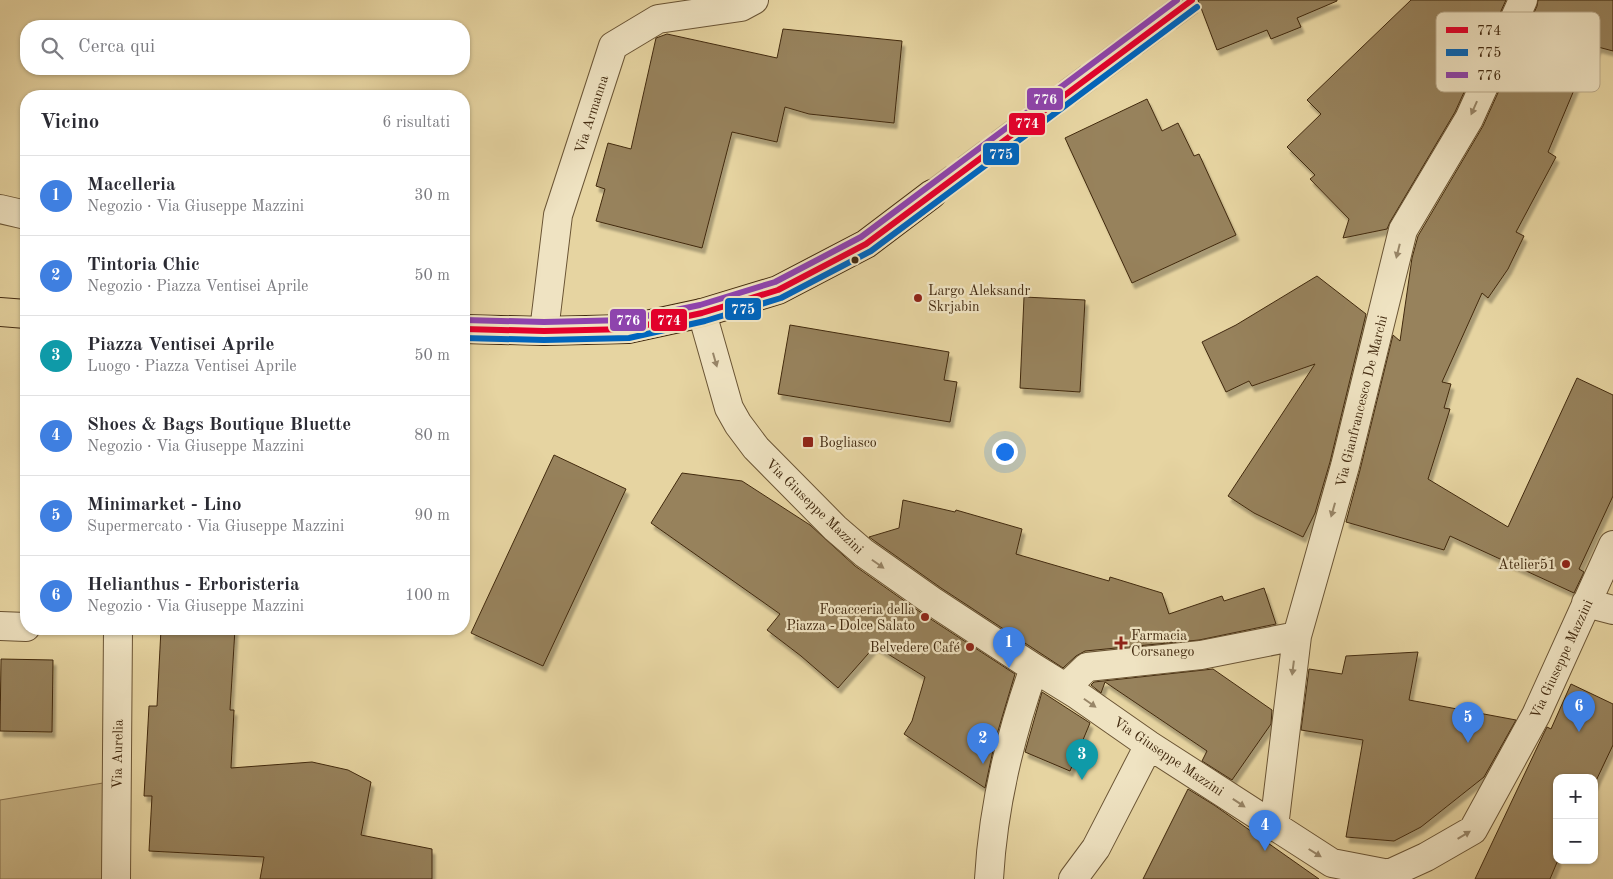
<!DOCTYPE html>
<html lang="it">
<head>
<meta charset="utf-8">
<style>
	:root { --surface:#fff; --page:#f7f7f7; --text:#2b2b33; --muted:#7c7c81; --line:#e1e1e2; --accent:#8f2418 }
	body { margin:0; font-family:"Old Standard TT",serif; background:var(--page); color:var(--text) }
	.controls { position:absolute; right:15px; bottom:15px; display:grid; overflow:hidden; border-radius:10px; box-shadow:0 1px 4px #0004 }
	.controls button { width:45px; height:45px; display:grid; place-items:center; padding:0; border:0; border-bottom:1px solid var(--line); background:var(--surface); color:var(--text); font:25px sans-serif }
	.you { position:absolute; left:1004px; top:451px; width:18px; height:18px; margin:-12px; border:4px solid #fff; border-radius:50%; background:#1a73e8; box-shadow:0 0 0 8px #1a73e833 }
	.badge { display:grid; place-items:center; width:32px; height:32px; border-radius:50%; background:var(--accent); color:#fff; font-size:16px; font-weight:700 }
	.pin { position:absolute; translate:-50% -41px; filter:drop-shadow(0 1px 2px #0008) }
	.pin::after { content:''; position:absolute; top:26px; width:18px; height:15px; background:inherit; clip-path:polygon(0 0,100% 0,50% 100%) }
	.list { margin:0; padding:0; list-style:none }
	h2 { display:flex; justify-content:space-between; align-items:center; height:65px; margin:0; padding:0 20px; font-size:21px }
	h2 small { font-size:16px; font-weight:400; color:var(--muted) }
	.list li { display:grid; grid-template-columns:32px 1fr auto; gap:15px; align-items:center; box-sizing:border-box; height:80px; padding:0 20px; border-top:1px solid var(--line) }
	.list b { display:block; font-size:19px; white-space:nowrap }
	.list p { margin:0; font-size:16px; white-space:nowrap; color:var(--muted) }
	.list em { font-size:16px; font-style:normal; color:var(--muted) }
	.icon { flex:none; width:28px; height:28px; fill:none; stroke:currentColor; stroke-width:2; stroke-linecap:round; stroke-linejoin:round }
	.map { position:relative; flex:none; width:1613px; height:879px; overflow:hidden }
	.search { position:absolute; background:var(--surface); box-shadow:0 1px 4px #0004; left:20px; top:20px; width:450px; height:55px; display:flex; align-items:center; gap:12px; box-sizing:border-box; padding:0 18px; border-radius:20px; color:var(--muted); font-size:19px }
	.panel { position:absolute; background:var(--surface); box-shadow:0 1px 4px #0004; left:20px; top:90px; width:450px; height:545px; border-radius:20px }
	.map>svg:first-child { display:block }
	.green { fill:#cab788; stroke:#86704c }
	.building { fill:#97825b; stroke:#41290f; filter:url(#shadow) }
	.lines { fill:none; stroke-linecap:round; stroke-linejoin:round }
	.primary-tunnel { stroke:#c5b284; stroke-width:28; stroke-dasharray:28 14; stroke-linecap:butt }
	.street-casing { stroke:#6a5434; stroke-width:30 }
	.primary-casing { stroke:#41290f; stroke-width:30 }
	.street { stroke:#efe3c2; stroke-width:28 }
	.primary { stroke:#e6d4a1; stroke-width:28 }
	.bus-1-casing { stroke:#efe3c2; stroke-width:10 }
	.bus-2-casing { stroke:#efe3c2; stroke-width:10 }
	.bus-3-casing { stroke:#efe3c2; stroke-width:10 }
	.bus-1 { stroke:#e4002b; stroke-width:6 }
	.bus-2 { stroke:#0065bd; stroke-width:6 }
	.bus-3 { stroke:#8e44ad; stroke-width:6 }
	.oneway { fill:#988668 }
	.bus-dot { fill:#41290f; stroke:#efe3c2; stroke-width:2 }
	.poi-dot { fill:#8f2418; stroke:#efe3c2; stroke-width:2 }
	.labels { text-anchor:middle; stroke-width:4.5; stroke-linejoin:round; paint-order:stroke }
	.street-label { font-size:14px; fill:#41290f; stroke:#efe3c2 }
	.poi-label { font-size:14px; fill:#41290f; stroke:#efe3c2; text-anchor:start }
	.key { fill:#efe3c2; stroke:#bbab8c; stroke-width:1 }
	.key-label { font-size:14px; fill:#41290f }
	.line-badge { stroke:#efe3c2; stroke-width:2 }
	.badge-label { font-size:14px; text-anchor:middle; font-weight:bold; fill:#fff }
</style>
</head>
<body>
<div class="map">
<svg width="1613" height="879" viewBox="0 0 1613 879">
	<defs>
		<filter id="shadow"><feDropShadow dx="3" dy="5.5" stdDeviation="1" flood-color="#0004"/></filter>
	</defs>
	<rect width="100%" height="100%" fill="#e6d4a1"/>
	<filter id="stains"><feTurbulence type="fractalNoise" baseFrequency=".004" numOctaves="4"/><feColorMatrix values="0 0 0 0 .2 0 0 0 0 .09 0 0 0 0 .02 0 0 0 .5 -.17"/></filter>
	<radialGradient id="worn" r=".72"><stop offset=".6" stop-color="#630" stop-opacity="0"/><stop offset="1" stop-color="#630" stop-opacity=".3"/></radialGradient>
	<!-- green -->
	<path class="green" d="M 115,781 L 108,879 L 0,879 L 0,800 Z"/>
	<!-- building -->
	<path class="building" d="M 1198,0 L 1337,0 L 1337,1 L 1297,18 L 1301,27 L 1271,39 L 1267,30 L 1217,50 Z
		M 1411,0 L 1506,0 L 1455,112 L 1390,222 L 1387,229 L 1343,238 L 1349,219 L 1310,179 L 1315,175 L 1287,147 L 1321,114 L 1307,100 Z
		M 1538,0 L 1613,0 L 1613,51 L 1598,47 L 1587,73 L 1582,71 L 1548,152 L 1556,157 L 1516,232 L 1524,236 L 1508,269 L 1488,298 L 1482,293 L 1442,382 L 1451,384 L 1444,408 L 1450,409 L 1428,479 L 1508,527 L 1577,378 L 1613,395 L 1613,496 L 1579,569 L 1584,572 L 1574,593 L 1450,536 L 1444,550 L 1346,522 L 1360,470 L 1393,335 L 1400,341 L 1412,258 L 1418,236 L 1483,126 L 1537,6 Z
		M 783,29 L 902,41 L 894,123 L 809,114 L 785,107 L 777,142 L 732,132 L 702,248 L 596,221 L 605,189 L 596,186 L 608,143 L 631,149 L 656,38 L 667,34 L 777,58 Z
		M 1147,99 L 1162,131 L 1178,123 L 1194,156 L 1199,154 L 1236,235 L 1132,283 L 1065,138 Z
		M 1317,276 L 1366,314 L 1330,462 L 1315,513 L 1303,537 L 1254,513 L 1228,496 L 1315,364 L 1252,386 L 1249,381 L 1226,392 L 1202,342 L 1236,325 Z
		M 1024,297 L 1085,300 L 1080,392 L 1020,388 Z
		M 790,325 L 949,352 L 944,380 L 957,382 L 950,422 L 778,394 Z
		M 554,455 L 626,489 L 543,666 L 471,633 Z
		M 682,473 L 742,481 L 810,525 L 855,566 L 923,614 L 1015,674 L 995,741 L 985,788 L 904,734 L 912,721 L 925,677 L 875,646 L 838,688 L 801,656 L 767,630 L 780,614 L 651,523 Z
		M 903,500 L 955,512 L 956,510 L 1022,529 L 1016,554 L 1109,581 L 1110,577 L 1162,593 L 1169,614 L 1222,596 L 1224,601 L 1264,588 L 1276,624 L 1199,640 L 1085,651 L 1076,656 L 1063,668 L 941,588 L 869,537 L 899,528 Z
		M 161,629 L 235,629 L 230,710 L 234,710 L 231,768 L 312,762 L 348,770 L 371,782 L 361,835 L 432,849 L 432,879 L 260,879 L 264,857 L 149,851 L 152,796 L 144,796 L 149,706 L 157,706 Z
		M 1418,652 L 1409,700 L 1516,720 L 1484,777 L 1421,827 L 1394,841 L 1346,837 L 1363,740 L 1301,730 L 1309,669 L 1342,674 L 1346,656 Z
		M 1,659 L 53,660 L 52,732 L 0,731 Z
		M 1213,669 L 1272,710 L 1271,724 L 1232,780 L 1202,761 L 1207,751 L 1105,682 L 1101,693 L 1091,685 L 1094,682 Z
		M 1571,684 L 1613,704 L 1613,745 L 1594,785 L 1594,778 L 1557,778 L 1557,860 L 1558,860 L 1550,879 L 1475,879 L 1544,733 L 1547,727 L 1551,729 Z
		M 1042,692 L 1090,723 L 1070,771 L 1025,752 Z
		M 1188,789 L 1214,805 L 1319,879 L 1143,879 Z"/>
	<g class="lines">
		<!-- primary-tunnel -->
		<path class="primary-tunnel" d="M 932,194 L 1192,0"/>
		<!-- street casing -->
		<g class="street-casing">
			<path id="street" d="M 0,209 L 26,215
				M 702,313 L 729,408 L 738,424 L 756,448 L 835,528 L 864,553 L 932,601 L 1034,668 L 1076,694 L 1149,745 L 1332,863 L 1389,874 L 1426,857 L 1473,830 L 1536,715 L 1613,545
				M 544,331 L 558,215 L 613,46 L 658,19 L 741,7 L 754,0
				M 1586,603 L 1613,610
				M 0,626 L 26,627
				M 1066,687 L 1087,667 L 1201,655 L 1297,636
				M 1274,827 L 1297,636 L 1345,466 L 1403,230 L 1469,119 L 1523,0
				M 116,879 L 118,629
				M 989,879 C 993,806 1010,736 1034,668
				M 1073,879 L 1096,848 L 1149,745"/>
		</g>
		<!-- primary casing -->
		<g class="primary-casing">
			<path id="primary" d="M 0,312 L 26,314
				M 464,329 L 544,331 L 628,329 L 702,313 L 778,290 L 866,244 L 932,194"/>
		</g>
		<!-- street -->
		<use href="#street" class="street"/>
		<!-- primary -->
		<use href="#primary" class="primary"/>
		<!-- bus-1 casing -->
		<g class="bus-1-casing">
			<path id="bus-1" d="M 464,329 L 544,331 L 628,329 L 702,313 L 778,290 L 866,244 L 1192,0"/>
		</g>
		<!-- bus-2 casing -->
		<g class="bus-2-casing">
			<path id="bus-2" d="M 464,338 L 544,340 L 629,338 L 705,321 L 781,298 L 871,251 L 1197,7"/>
		</g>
		<!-- bus-3 casing -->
		<g class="bus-3-casing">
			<path id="bus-3" d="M 464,320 L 544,322 L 627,320 L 700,305 L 775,282 L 861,237 L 1177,0"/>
		</g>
		<!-- bus-1 -->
		<use href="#bus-1" class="bus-1"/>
		<!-- bus-2 -->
		<use href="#bus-2" class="bus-2"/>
		<!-- bus-3 -->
		<use href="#bus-3" class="bus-3"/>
	</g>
	<!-- one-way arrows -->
	<defs><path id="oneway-solid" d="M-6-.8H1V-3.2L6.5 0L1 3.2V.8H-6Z" transform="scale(1.25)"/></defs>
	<g class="oneway">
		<use href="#oneway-solid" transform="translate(1474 108) rotate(114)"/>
		<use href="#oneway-solid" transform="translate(1398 251) rotate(104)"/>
		<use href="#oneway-solid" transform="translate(715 360) rotate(74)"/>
		<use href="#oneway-solid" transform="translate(1333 510) rotate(106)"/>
		<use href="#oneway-solid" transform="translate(878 564) rotate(35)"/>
		<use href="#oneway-solid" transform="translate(1293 668) rotate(97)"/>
		<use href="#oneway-solid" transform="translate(1090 703) rotate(35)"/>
		<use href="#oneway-solid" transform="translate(1239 803) rotate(34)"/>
		<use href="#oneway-solid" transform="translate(1464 835) rotate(-31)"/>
		<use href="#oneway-solid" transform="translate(1315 853) rotate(32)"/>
	</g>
	<!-- markers -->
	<circle class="bus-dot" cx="855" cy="260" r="4.5"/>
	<g class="poi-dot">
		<circle cx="918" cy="298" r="5"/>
		<rect x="802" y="436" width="12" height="12" rx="2.5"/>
		<circle cx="1566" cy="564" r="5"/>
		<circle cx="925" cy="617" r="5"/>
		<path d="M1118.5 635.5h5v5h5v5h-5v5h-5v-5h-5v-5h5z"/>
		<circle cx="970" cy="647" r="5"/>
	</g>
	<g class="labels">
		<!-- street labels -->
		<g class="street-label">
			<text transform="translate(591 114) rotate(-72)" y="5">Via Armanna</text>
			<text transform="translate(1361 401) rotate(-76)" y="5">Via Gianfrancesco De Marchi</text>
			<text transform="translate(815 506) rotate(44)" y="5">Via Giuseppe Mazzini</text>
			<text transform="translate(1561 659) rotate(-65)" y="5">Via Giuseppe Mazzini</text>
			<text transform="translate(117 754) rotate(-89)" y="5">Via Aurelia</text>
			<text transform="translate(1169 756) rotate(34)" y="5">Via Giuseppe Mazzini</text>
		</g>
		<!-- poi labels -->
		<g class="poi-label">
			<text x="928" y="295">Largo Aleksandr<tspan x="928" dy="16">Skrjabin</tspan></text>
			<text x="819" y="447">Bogliasco</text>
			<text x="1556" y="569" text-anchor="end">Atelier51</text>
			<text x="915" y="614" text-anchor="end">Focacceria della<tspan x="915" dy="16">Piazza - Dolce Salato</tspan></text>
			<text x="1131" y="640">Farmacia<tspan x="1131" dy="16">Corsanego</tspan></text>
			<text x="960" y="652" text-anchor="end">Belvedere Café</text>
		</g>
	</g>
	<!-- legend -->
	<rect x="1436" y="12" width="164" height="80" rx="8" class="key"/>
	<rect x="1446" y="27" width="22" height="6" fill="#e4002b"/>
	<rect x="1446" y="49" width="22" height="7" fill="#0065bd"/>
	<rect x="1446" y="72" width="22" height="6" fill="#8e44ad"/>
	<g class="key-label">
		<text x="1477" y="35">774</text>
		<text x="1477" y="57">775</text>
		<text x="1477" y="80">776</text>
	</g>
	<g class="line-badge">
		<rect x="1026" y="87" width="38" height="24" rx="5" fill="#8e44ad"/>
		<rect x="1008" y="112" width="38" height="24" rx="5" fill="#e4002b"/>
		<rect x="982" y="142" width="38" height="24" rx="5" fill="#0065bd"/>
		<rect x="724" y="297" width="38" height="24" rx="5" fill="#0065bd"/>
		<rect x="609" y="308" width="38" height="24" rx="5" fill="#8e44ad"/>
		<rect x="650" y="308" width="38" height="24" rx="5" fill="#e4002b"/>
	</g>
	<g class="badge-label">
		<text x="1045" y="104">776</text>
		<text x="1027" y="128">774</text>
		<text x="1001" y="159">775</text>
		<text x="743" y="314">775</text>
		<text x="628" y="325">776</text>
		<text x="669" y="325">774</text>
	</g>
	<rect width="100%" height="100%" filter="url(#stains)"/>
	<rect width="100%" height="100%" fill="url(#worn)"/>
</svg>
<div class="controls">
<button>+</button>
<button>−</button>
</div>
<div class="you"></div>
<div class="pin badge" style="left:1009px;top:668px;background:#3f7fe0">1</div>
<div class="pin badge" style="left:983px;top:764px;background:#3f7fe0">2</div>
<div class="pin badge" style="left:1082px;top:780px;background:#0f9aa8">3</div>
<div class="pin badge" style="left:1265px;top:851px;background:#3f7fe0">4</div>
<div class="pin badge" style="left:1468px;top:743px;background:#3f7fe0">5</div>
<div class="pin badge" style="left:1579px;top:732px;background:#3f7fe0">6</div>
<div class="search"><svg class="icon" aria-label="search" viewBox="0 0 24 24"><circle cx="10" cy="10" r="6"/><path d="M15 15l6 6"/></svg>Cerca qui</div>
<section class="panel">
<h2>Vicino<small>6 risultati</small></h2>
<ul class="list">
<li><span class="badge" style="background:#3f7fe0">1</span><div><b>Macelleria</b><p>Negozio · Via Giuseppe Mazzini</p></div><em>30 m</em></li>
<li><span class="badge" style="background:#3f7fe0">2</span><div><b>Tintoria Chic</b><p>Negozio · Piazza Ventisei Aprile</p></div><em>50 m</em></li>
<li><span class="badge" style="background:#0f9aa8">3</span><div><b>Piazza Ventisei Aprile</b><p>Luogo · Piazza Ventisei Aprile</p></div><em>50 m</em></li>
<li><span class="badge" style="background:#3f7fe0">4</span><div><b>Shoes &amp; Bags Boutique Bluette</b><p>Negozio · Via Giuseppe Mazzini</p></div><em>80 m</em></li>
<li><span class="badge" style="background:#3f7fe0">5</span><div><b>Minimarket - Lino</b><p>Supermercato · Via Giuseppe Mazzini</p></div><em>90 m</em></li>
<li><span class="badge" style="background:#3f7fe0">6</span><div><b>Helianthus - Erboristeria</b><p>Negozio · Via Giuseppe Mazzini</p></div><em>100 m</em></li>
</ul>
</section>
</div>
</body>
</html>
